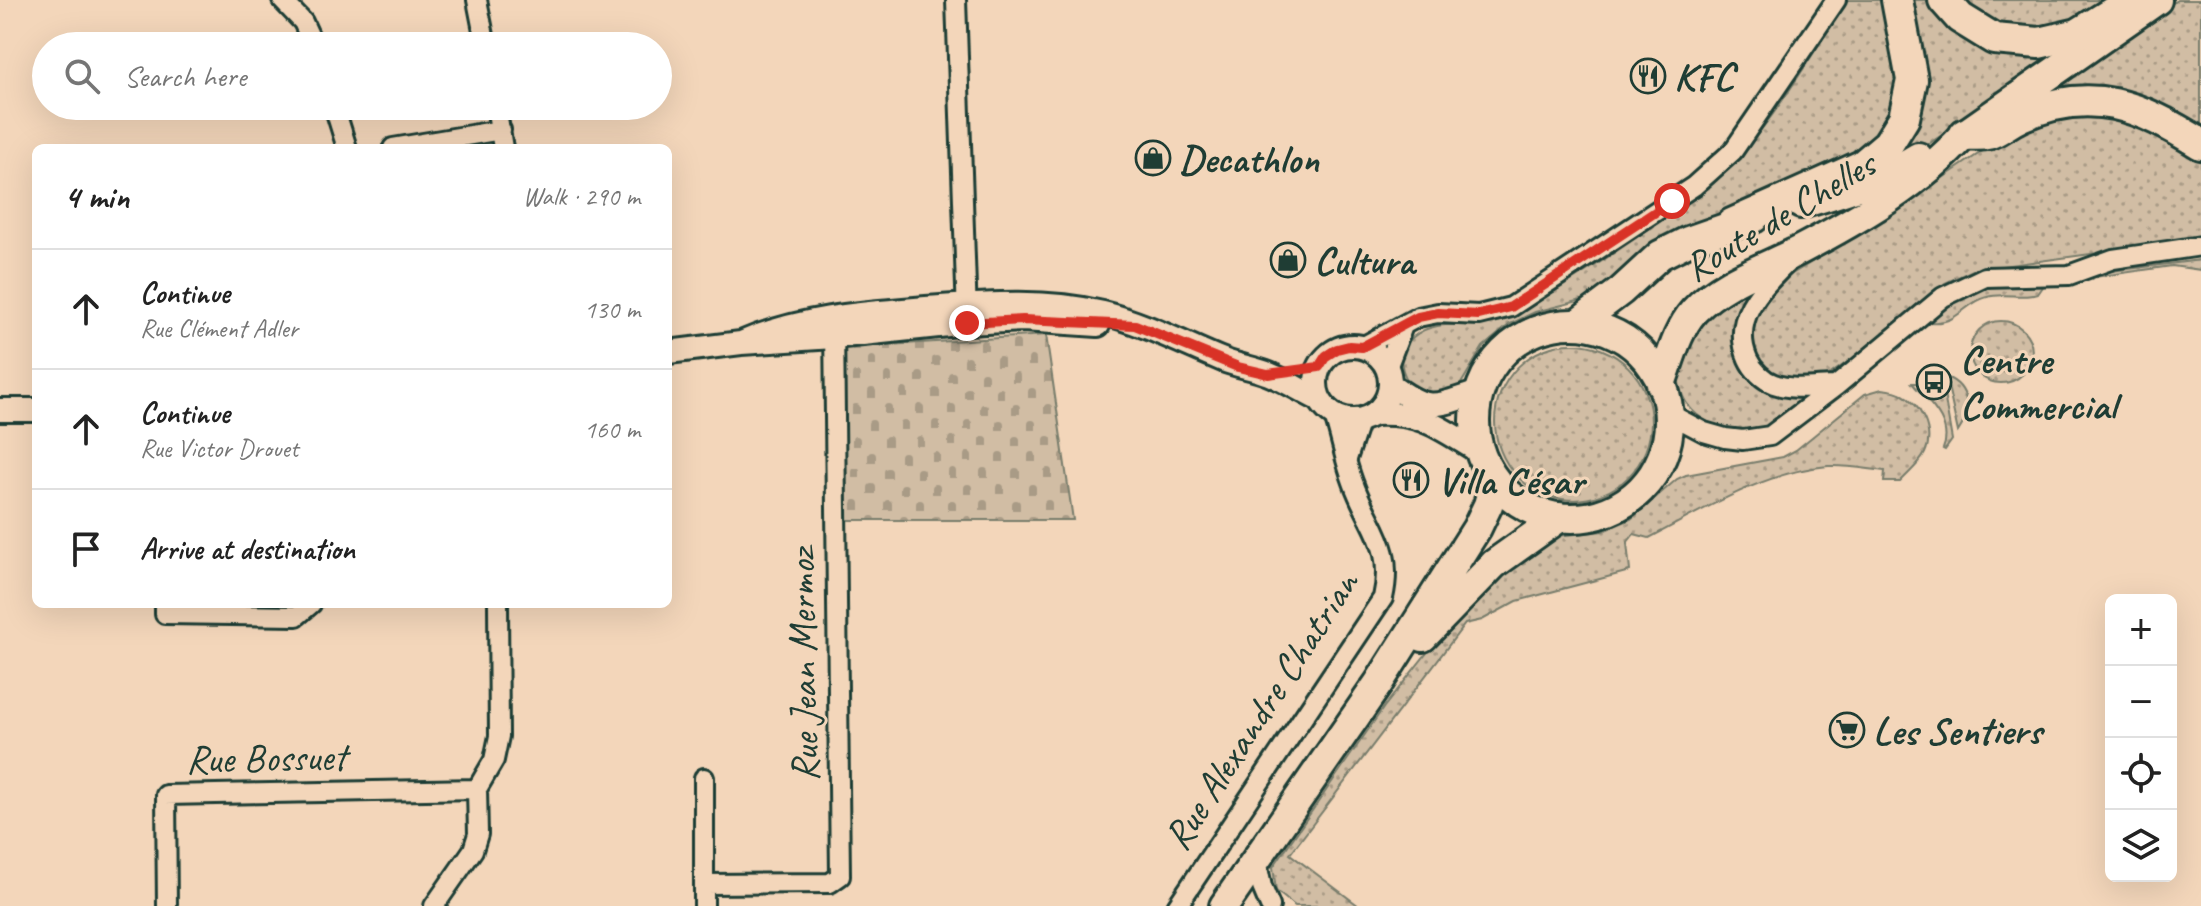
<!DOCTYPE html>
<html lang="en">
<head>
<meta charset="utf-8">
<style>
	:root { --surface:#fff; --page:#f6f6f6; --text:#222; --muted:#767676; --line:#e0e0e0 }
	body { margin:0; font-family:Caveat,sans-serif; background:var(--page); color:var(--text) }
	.controls { position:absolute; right:24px; bottom:24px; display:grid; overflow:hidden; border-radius:12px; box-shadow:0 8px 32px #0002 }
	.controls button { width:72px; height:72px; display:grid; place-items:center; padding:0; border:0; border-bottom:2px solid var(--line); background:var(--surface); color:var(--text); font:40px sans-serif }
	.stop { position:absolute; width:24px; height:24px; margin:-18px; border:6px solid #d93025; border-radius:50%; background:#fff }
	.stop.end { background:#d93025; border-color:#fff; box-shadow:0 2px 8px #0008 }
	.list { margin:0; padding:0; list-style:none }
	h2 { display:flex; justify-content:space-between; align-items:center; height:104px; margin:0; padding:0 32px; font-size:34px }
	h2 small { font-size:26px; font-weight:400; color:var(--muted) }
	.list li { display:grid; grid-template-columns:52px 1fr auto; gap:24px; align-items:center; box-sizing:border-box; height:120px; padding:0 32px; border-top:2px solid var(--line) }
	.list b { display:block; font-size:30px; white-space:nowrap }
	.list p { margin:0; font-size:26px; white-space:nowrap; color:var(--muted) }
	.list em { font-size:26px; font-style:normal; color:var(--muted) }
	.icon { flex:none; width:44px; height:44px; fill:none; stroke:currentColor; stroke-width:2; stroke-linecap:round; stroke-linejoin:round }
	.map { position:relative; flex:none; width:2201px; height:906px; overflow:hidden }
	.search { position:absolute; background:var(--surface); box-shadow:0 8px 32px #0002; left:32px; top:32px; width:640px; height:88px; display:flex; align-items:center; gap:20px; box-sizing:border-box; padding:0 28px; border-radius:44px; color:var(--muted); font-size:30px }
	.panel { position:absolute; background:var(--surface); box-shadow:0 8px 32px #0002; left:32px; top:144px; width:640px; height:464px; border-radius:12px }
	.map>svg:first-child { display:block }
	.grass { fill:url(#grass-dots); stroke:#787d6c; stroke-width:2 }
	.cemetery { fill:url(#cemetery-stones); stroke:#787d6c; stroke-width:2 }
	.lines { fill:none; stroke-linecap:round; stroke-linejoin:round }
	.minor-casing { stroke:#1f3d34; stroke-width:24 }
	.tertiary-casing { stroke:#1f3d34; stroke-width:28 }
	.primary-casing { stroke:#1f3d34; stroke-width:34 }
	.trunk-casing { stroke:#1f3d34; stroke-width:36 }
	.minor { stroke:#f3d6ba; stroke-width:18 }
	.tertiary { stroke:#f3d6ba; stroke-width:22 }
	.primary { stroke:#f3d6ba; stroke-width:28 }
	.trunk { stroke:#f3d6ba; stroke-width:30 }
	.route { stroke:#d93025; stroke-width:10 }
	.labels { text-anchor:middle; stroke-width:6; stroke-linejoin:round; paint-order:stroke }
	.poi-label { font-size:40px; font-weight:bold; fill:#1f3d34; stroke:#f3d6ba; text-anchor:start }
	.street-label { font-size:40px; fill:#1f3d34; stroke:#f3d6ba }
</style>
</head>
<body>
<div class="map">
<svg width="2201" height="906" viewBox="0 0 2201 906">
	<defs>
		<pattern id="grass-dots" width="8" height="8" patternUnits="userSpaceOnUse" patternTransform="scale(2)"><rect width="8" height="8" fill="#d1bda4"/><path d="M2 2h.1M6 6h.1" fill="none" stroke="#a99b86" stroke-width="1.8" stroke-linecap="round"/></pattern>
		<pattern id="cemetery-stones" width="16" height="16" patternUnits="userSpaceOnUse" patternTransform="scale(2)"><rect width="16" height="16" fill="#d1bda4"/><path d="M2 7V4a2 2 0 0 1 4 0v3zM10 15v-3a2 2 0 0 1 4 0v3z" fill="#a99b86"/></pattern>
	</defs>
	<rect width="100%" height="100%" fill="#f3d6ba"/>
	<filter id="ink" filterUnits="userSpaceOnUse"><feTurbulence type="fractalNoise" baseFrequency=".0125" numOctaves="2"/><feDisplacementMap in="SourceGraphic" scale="16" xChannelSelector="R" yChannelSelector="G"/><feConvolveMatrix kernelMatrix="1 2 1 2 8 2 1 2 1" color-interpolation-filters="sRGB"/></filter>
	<g filter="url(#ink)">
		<!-- grass -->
		<path class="grass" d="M 1847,0 L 1886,0 L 1899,91 L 1874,148 L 1586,299 L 1535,312 L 1510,324 L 1483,347 L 1459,387 L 1447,394 L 1414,390 C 1401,374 1394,353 1413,337 C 1437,316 1473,330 1502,321 C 1521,315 1538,301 1555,291 C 1608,259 1657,223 1708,188 C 1766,136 1805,65 1847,0 Z
			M 1905,0 L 1930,0 L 2062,50 L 1999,98 L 1905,159 L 1898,148 Z
			M 1950,0 L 2122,0 L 2058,32 L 1996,32 Z
			M 2177,0 L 2201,0 L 2201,130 L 2046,93 Z
			M 2054,113 L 2121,113 L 2201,154 L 2201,239 L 1973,270 L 1945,283 L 1853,358 L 1829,375 L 1810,381 L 1771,377 L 1753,356 L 1752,319 L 1769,292 L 1787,277 L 1876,223 L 2014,130 Z
			M 2201,260 L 2201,270 L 2172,266 L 2095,277 L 2094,273 Z
			M 2031,280 L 2047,281 L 2038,294 C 2021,299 2004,292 1987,297 C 1963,303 1959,325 1930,322 C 1950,289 1997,286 2031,280 Z
			M 1757,284 C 1733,323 1727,333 1749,375 L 1799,396 L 1801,401 C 1766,457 1650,429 1685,346 C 1688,337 1691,324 1697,317 C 1704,309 1745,290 1757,284 Z
			M1970 352a31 31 0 1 1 62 0a31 31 0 1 1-62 0Z
			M1495 422a78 78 0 1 1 156 0a78 78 0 1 1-156 0Z
			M 1946,377 C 1971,387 1971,413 1958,432 Z
			M 1912,383 L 1929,383 L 1930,389 L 1943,388 L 1952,440 L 1945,450 L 1943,449 C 1954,422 1927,401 1912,383 Z
			M 1882,389 C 1888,390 1895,390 1900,393 C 1921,404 1935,431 1925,453 C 1920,464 1908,473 1900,482 L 1884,482 L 1885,471 C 1867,469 1846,465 1828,466 C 1766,471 1703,510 1649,538 L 1634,534 L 1627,543 L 1630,571 L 1517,601 L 1482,620 L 1465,624 L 1290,854 L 1359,906 L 1295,906 L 1276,891 L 1273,867 L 1384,707 L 1446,629 L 1494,580 L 1557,536 L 1603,531 L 1631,519 L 1677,479 L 1686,475 L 1783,457 L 1796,450 L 1865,394 Z"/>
		<!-- cemetery -->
		<path class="cemetery" d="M 1046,335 L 1073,520 L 844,520 L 840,348 Z"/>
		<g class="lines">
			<!-- minor casing -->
			<g class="minor-casing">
				<path id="minor" d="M 282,0 L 303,22 L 314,46
					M 477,0 L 486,46
					M 956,0 L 967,316
					M 334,106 L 347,148
					M 496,106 L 503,148
					M 393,148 L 501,130
					M 1788,262 C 1762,288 1730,318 1748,359 C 1753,370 1763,380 1774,384 C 1793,391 1817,386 1836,386
					M 1362,347 L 1418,317 L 1438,313 L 1479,315 L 1511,307 L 1694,186 L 1733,151 L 1836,0
					M 1387,368 L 1403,326
					M 1668,413 L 1704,432 L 1725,438 L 1743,440 L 1770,436 L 1836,386 L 1943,297 L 1985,277 L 2069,275 L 2113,259 L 2201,246
					M 1347,459 L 1360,420
					M 165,604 L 165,614 L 297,616 L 311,604
					M 704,778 L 704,906
					M 1256,858 L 1262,887 L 1270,906
					M 705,884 L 830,883 L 840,876 L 834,324
					M 167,906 L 166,795 L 477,789
					M 434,906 L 473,850 L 478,834 L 477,789 L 494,760 L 499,736 L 498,604
					M 1177,906 L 1383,598 C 1395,545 1369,528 1353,482 C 1345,461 1341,437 1334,416"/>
			</g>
			<!-- tertiary casing -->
			<g class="tertiary-casing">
				<path id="tertiary" d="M 741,343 C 800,317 863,313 926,308 C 985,304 1045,299 1103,313 C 1144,323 1184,344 1223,360 C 1238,366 1254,368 1269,374 C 1286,381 1302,391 1318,399
					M1316 383a37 37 0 1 1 74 0a37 37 0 1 1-74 0Z
					M 668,352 L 741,343 L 834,337 L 967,323 L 1023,320 L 1098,325
					M 1390,384 C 1430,414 1434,406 1479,392
					M 0,410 L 36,410
					M 1375,414 C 1424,412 1439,428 1480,452"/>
			</g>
			<!-- primary casing -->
			<g class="primary-casing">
				<path id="primary" d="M 1801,204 C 1842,192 1882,180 1918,157
					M 1577,324 L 1621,291 L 1660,255 L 1688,241 L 1754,218
					M1475 421a97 97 0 1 1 194 0a97 97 0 1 1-194 0Z
					M 1661,384 C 1670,360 1677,330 1694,311 C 1722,281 1765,268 1800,250 C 1859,219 1920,184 1965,134 L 2157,0
					M 1423,637 L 1494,564 L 1560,517
					M 1224,906 L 1378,684 L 1477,528 L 1488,505 L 1495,480"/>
			</g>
			<!-- trunk casing -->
			<g class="trunk-casing">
				<path id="trunk" d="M 1944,0 L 1960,18 L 1994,39 L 2039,43 L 2078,34 L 2133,0
					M 1965,134 C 1997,138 1995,128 2021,116 C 2092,85 2140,106 2201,144
					M 1732,224 L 1862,166 L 1888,144 L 1904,118 L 1912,80 L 1897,0"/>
			</g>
			<!-- minor -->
			<use href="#minor" class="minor"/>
			<!-- tertiary -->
			<use href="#tertiary" class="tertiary"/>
			<!-- primary -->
			<use href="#primary" class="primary"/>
			<!-- trunk -->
			<use href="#trunk" class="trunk"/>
		</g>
	</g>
	<g class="lines" filter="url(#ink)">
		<!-- route -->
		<path class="route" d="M 967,323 L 1023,320 L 1135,325 L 1238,367 L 1268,374 L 1319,367 L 1326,356 L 1337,349 L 1349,346 L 1362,347 L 1418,317 L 1438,313 L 1479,315 L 1511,307 L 1672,201"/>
	</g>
	<!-- icons -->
	<defs>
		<g id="restaurant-ring" transform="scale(1.8)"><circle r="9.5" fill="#f3d6ba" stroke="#1f3d34" stroke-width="1.5"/><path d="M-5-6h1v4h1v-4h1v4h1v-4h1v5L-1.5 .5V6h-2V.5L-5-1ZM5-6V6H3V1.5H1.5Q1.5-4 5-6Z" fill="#1f3d34"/></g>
		<g id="shop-ring" transform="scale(1.8)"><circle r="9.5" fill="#f3d6ba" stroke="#1f3d34" stroke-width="1.5"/><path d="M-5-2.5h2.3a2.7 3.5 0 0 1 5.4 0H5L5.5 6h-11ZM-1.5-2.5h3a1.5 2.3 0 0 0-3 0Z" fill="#1f3d34"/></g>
		<g id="bus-ring" transform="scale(1.8)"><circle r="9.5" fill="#f3d6ba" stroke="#1f3d34" stroke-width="1.5"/><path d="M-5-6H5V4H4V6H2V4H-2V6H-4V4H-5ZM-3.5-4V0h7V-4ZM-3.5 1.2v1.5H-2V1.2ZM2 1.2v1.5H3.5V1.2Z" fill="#1f3d34"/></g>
		<g id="supermarket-ring" transform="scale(1.8)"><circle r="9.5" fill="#f3d6ba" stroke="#1f3d34" stroke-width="1.5"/><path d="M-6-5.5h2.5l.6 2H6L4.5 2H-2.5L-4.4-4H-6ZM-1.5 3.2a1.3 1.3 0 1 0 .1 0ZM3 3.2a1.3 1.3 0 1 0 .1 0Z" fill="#1f3d34"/></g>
	</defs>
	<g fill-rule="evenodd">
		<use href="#restaurant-ring" x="1648" y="76"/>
		<use href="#shop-ring" x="1153" y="158"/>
		<use href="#shop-ring" x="1288" y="260"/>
		<use href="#bus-ring" x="1934" y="382"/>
		<use href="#restaurant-ring" x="1411" y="480"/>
		<use href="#supermarket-ring" x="1847" y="730"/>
	</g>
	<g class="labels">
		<!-- poi labels -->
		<g class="poi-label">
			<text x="1674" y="90">KFC</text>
			<text x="1179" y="172">Decathlon</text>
			<text x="1314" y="274">Cultura</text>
			<text x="1960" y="373">Centre<tspan x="1960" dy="46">Commercial</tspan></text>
			<text x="1437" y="494">Villa César</text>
			<text x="1873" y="744">Les Sentiers</text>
		</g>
		<!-- street labels -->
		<g class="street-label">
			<text transform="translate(1779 215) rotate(-31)" y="14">Route de Chelles</text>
			<text transform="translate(802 665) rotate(-91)" y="14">Rue Jean Mermoz</text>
			<text transform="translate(1260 710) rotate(-57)" y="14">Rue Alexandre Chatrian</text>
			<text transform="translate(266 757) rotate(-1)" y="14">Rue Bossuet</text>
		</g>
	</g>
</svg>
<div class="controls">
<button>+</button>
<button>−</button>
<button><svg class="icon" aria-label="locate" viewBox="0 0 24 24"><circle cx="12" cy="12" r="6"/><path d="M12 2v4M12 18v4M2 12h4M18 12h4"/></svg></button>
<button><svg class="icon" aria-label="layers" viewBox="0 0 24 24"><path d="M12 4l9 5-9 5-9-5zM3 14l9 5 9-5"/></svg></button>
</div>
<div class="stop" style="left:1672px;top:201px"></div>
<div class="stop end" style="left:967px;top:323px"></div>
<div class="search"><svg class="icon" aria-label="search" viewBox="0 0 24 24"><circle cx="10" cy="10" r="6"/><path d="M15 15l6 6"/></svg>Search here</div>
<section class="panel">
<h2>4 min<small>Walk · 290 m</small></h2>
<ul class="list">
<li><svg class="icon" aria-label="ahead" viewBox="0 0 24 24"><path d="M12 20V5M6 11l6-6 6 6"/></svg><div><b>Continue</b><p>Rue Clément Adler</p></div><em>130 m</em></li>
<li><svg class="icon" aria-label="ahead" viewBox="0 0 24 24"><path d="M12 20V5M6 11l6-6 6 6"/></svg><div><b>Continue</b><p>Rue Victor Drouet</p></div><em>160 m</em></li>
<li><svg class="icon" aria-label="arrive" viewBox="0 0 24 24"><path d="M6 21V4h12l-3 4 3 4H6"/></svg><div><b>Arrive at destination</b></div></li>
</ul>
</section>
</div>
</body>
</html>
